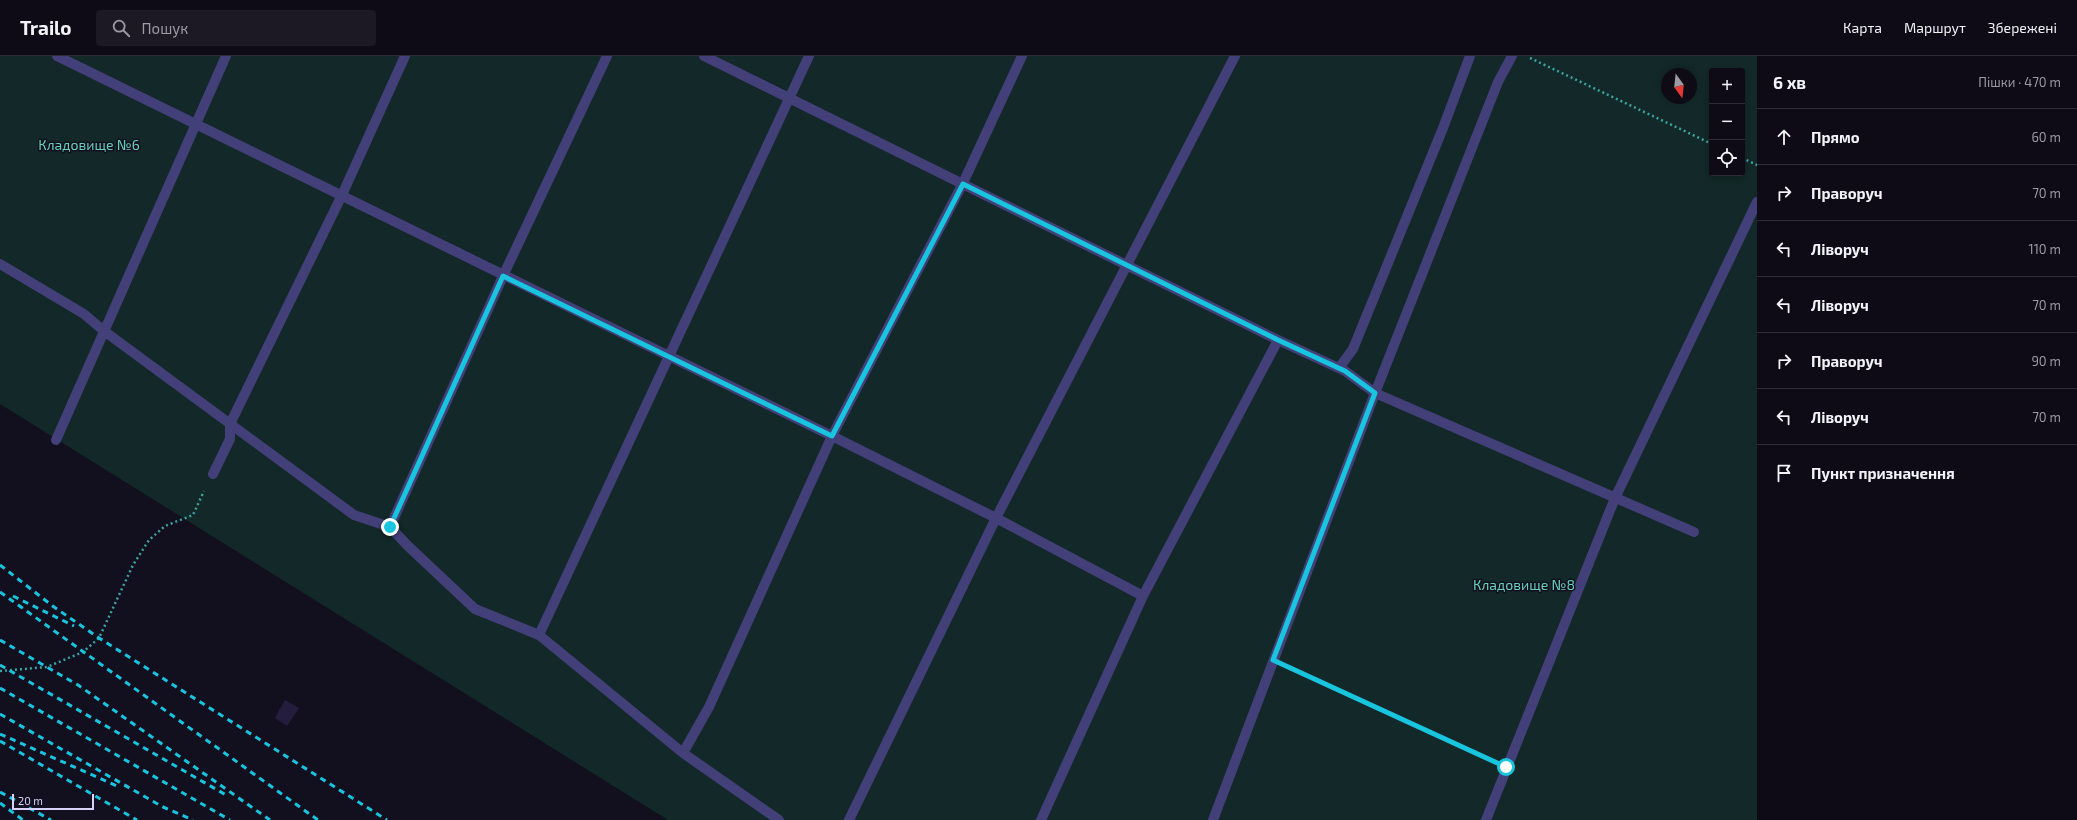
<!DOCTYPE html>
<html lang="uk">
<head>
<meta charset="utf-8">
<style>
	:root { --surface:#0e0b17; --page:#1c1924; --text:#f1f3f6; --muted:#9b9ba1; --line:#2e2b36 }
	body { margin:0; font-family:"Exo 2",sans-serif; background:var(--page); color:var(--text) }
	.controls { position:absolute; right:12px; top:12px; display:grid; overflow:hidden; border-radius:4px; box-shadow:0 2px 6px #0003 }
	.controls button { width:36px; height:36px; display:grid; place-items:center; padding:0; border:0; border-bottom:1px solid var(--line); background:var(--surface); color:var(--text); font:20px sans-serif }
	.compass { position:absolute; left:1661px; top:12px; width:36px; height:36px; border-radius:50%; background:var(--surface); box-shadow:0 2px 6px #0003; rotate:165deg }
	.scale { position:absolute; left:12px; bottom:10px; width:82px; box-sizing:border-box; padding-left:4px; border:2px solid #d8d2fa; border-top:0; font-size:11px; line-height:14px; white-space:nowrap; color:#d8d2fa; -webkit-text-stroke:3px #120f1f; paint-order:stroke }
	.stop { position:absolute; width:12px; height:12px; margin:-9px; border:3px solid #19c4df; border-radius:50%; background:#fff }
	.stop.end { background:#19c4df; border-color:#fff; box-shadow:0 1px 4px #0008 }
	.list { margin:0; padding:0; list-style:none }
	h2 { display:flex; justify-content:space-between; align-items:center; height:52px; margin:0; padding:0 16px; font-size:17px }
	h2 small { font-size:13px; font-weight:400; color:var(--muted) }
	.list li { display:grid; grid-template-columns:26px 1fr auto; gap:12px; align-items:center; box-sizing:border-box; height:56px; padding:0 16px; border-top:1px solid var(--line) }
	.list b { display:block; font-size:15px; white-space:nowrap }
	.list em { font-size:13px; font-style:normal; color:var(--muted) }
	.icon { flex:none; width:22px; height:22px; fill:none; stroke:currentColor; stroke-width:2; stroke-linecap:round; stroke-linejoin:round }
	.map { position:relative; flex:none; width:1757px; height:764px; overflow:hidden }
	header { display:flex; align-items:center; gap:24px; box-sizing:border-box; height:56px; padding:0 20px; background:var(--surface); border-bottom:1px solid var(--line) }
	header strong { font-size:19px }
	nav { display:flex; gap:22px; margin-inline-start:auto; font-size:14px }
	.search { width:280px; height:36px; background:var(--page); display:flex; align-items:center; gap:10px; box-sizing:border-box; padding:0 14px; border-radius:4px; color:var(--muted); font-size:15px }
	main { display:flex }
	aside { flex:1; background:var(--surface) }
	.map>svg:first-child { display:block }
	.green { fill:#132828; fill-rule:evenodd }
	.building { fill:#251d3e }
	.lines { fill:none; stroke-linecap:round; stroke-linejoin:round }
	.path { stroke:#3ba5a2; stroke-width:2.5; stroke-dasharray:2 3; stroke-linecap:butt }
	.minor { stroke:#433f79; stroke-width:10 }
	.rail { stroke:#19c4df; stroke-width:3; stroke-dasharray:6 5; stroke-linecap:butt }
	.route { stroke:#19c4df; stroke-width:5 }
	.labels { text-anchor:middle; stroke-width:3; stroke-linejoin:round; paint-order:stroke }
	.park-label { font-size:14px; fill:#66d1ba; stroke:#120f1f }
</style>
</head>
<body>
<header>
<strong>Trailo</strong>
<div class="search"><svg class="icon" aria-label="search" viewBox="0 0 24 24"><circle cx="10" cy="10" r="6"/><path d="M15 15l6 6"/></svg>Пошук</div>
<nav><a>Карта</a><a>Маршрут</a><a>Збережені</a></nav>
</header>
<main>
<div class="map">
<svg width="1757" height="764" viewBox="0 0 1757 764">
	<rect width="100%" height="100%" fill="#120f1f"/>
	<!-- green -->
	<path class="green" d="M 0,0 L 1757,0 L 1757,764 L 668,764 L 0,348 ZM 1712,15 L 1742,15 L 1742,117 L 1712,117 ZM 1667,18 L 1691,18 L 1691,42 L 1667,42 Z"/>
	<!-- building -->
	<path class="building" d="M 285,644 L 299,652 L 287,670 L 275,662 Z"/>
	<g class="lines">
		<!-- path -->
		<path class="path" d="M 1530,2 L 1712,88
			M 1742,102 L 1757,109
			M 1291,613 L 1490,704
			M 0,615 L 47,611 L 83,596 L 99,582 L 133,509 L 149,484 L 165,470 L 193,459 L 204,435"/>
		<!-- minor -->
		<path class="minor" d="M 57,0 L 832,380 L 996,462 L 1143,540
			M 704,0 L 1278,284 L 1345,315 L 1375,337 L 1694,476
			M 0,208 L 84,258 L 104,275 L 354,459 L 390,471 L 408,490 L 475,553 L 539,579 L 683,697 L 779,764
			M 1339,312 L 1353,293 L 1443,72 L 1470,0
			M 56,384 L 226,0
			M 213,418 L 230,383 L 230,368 L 342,139 L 405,0
			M 390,471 L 503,220 L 607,0
			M 539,579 L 809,0
			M 683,697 L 709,651 L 832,380 L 963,127 L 1022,0
			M 849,764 L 996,462 L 1235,0
			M 1041,764 L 1143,540 L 1278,284
			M 1213,764 L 1375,337 L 1498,26 L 1512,0
			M 1486,764 L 1615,442 L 1757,146"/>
		<!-- rail -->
		<path class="rail" d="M 0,509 L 54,551 L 99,582 L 387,764
			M 0,536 L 318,764
			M 13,540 L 74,570
			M 0,584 L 78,629 L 270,764
			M 0,609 L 226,739
			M 0,632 L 230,764
			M 0,658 L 163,751 L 193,764
			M 0,678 L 117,730
			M 0,685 L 137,764
			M 0,736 L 51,764
			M 0,747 L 23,764"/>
	</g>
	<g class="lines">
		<!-- route -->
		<path class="route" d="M 390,471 L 503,220 L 832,380 L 963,128 L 1278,284 L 1345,315 L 1375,337 L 1273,604 L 1506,711"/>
	</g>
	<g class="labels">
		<!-- park labels -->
		<g class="park-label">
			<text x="89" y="94">Кладовище №6</text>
			<text x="1524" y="534">Кладовище №8</text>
		</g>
	</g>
</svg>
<div class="controls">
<button>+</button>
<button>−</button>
<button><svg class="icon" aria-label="locate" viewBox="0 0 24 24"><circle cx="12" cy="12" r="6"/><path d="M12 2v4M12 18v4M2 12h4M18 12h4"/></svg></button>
</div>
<svg class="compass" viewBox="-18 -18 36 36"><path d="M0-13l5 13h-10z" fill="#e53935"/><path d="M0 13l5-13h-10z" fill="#9b9ba1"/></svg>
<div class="scale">20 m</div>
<div class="stop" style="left:1506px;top:711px"></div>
<div class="stop end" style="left:390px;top:471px"></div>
</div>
<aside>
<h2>6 хв<small>Пішки · 470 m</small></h2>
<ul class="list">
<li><svg class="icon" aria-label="ahead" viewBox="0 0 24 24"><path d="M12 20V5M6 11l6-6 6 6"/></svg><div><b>Прямо</b></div><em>60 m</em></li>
<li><svg class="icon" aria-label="right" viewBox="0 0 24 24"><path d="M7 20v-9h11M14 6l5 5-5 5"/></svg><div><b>Праворуч</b></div><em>70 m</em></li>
<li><svg class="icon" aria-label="left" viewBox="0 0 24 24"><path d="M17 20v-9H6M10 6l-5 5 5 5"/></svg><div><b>Ліворуч</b></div><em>110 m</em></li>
<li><svg class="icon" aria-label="left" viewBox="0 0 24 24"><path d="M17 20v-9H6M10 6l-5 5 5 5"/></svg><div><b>Ліворуч</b></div><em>70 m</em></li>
<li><svg class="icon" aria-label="right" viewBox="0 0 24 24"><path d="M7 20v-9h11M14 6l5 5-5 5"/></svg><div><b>Праворуч</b></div><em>90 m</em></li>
<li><svg class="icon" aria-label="left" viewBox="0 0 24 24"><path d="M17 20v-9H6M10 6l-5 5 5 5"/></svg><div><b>Ліворуч</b></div><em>70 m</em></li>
<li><svg class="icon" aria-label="arrive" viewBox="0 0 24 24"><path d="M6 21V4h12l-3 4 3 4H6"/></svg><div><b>Пункт призначення</b></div></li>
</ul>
</aside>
</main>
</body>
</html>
